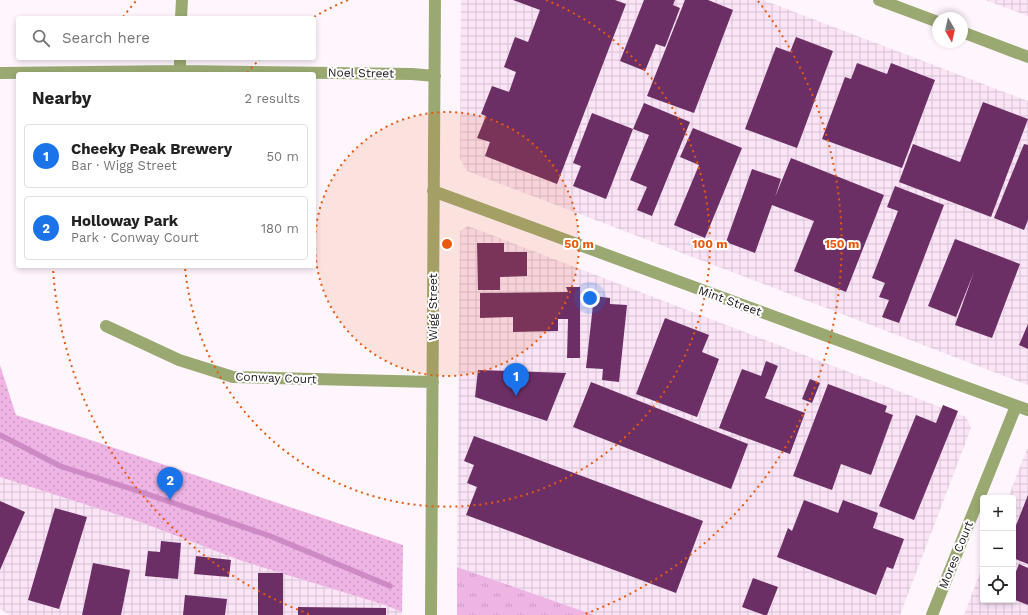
<!DOCTYPE html>
<html lang="en">
<head>
<meta charset="utf-8">
<style>
	:root { --surface:#fff; --page:#f2f2f2; --text:#222; --muted:#767676; --line:#e0e0e0; --accent:#1a73e8 }
	body { margin:0; font-family:"Work Sans",sans-serif; background:var(--page); color:var(--text) }
	.controls { position:absolute; right:12px; bottom:12px; display:grid; overflow:hidden; border-radius:4px; box-shadow:0 2px 6px #0003 }
	.controls button { width:36px; height:36px; display:grid; place-items:center; padding:0; border:0; border-bottom:1px solid var(--line); background:var(--surface); color:var(--text); font:20px sans-serif }
	.compass { position:absolute; left:932px; top:12px; width:36px; height:36px; border-radius:50%; background:var(--surface); box-shadow:0 2px 6px #0003; rotate:171deg }
	.you { position:absolute; left:590px; top:298px; width:14px; height:14px; margin:-10px; border:3px solid #fff; border-radius:50%; background:#1a73e8; box-shadow:0 0 0 6px #1a73e833 }
	.badge { display:grid; place-items:center; width:26px; height:26px; border-radius:50%; background:var(--accent); color:#fff; font-size:13px; font-weight:700 }
	.pin { position:absolute; translate:-50% -33px; filter:drop-shadow(0 1px 2px #0008) }
	.pin::after { content:''; position:absolute; top:21px; width:14px; height:12px; background:inherit; clip-path:polygon(0 0,100% 0,50% 100%) }
	.list { margin:0; padding:0; list-style:none }
	h2 { display:flex; justify-content:space-between; align-items:center; height:52px; margin:0; padding:0 16px; font-size:17px }
	h2 small { font-size:13px; font-weight:400; color:var(--muted) }
	.list li { display:grid; grid-template-columns:26px 1fr auto; gap:12px; align-items:center; box-sizing:border-box; height:64px; margin:0 8px 8px; padding:0 8px; border:1px solid var(--line); border-radius:4px }
	.list b { display:block; font-size:15px; white-space:nowrap }
	.list p { margin:0; font-size:13px; white-space:nowrap; color:var(--muted) }
	.list em { font-size:13px; font-style:normal; color:var(--muted) }
	.icon { flex:none; width:22px; height:22px; fill:none; stroke:currentColor; stroke-width:2; stroke-linecap:round; stroke-linejoin:round }
	.map { position:relative; flex:none; width:1028px; height:615px; overflow:hidden }
	.search { position:absolute; background:var(--surface); box-shadow:0 2px 6px #0003; left:16px; top:16px; width:300px; height:44px; display:flex; align-items:center; gap:10px; box-sizing:border-box; padding:0 14px; border-radius:4px; color:var(--muted); font-size:15px }
	.panel { position:absolute; background:var(--surface); box-shadow:0 2px 6px #0003; left:16px; top:72px; width:300px; height:196px; border-radius:4px }
	.map>svg:first-child { display:block }
	.industrial { fill:url(#industrial-grid) }
	.grass { fill:url(#grass-tufts) }
	.park { fill:url(#park-dots) }
	.lines { fill:none; stroke-linecap:round; stroke-linejoin:round }
	.stream { stroke:#cd8ac4; stroke-width:5.5 }
	.building { fill:#6b2f65 }
	.street { stroke:#9aa972; stroke-width:12 }
	.ring { fill:none; stroke:#e8590c; stroke-width:2; stroke-dasharray:2 4 }
	.labels { text-anchor:middle; stroke-width:4; stroke-linejoin:round; paint-order:stroke }
	.street-label { font-size:12px; fill:#1d171c; stroke:#fff }
	.centre { fill:#e8590c; stroke:#fff; stroke-width:2 }
	.ring-label { font-size:12px; text-anchor:middle; font-weight:bold; fill:#e8590c; stroke:#fff; stroke-width:4; stroke-linejoin:round; paint-order:stroke }
</style>
</head>
<body>
<div class="map">
<svg width="1028" height="615" viewBox="0 0 1028 615">
	<defs>
		<pattern id="industrial-grid" width="8" height="8" patternUnits="userSpaceOnUse"><rect width="8" height="8" fill="#fae4f6"/><path d="M0 4h8M4 0v8" fill="none" stroke="#d6c3d2"/></pattern>
		<pattern id="grass-tufts" width="24" height="20" patternUnits="userSpaceOnUse"><rect width="24" height="20" fill="#edb4e4"/><path d="M3 7l-1-3M5 7V3M7 7l1-3M15 17l-1-3M17 17v-4M19 17l1-3" fill="none" stroke="#cb9ac3"/></pattern>
		<pattern id="park-dots" width="8" height="8" patternUnits="userSpaceOnUse"><rect width="8" height="8" fill="#edb4e4"/><path d="M2 2h.1M6 6h.1" fill="none" stroke="#cb9ac3" stroke-width="1.8" stroke-linecap="round"/></pattern>
	</defs>
	<rect width="100%" height="100%" fill="#fff5fd"/>
	<!-- industrial -->
	<path class="industrial" d="M 461,0 L 763,0 L 1028,101 L 1028,385 L 467,171 L 460,159 Z
		M 985,0 L 1028,0 L 1028,16 Z
		M 468,226 L 966,417 L 971,428 L 900,615 L 594,615 L 457,567 L 460,231 Z
		M 1027,449 L 1028,449 L 1028,615 L 964,615 L 983,565 L 983,600 L 1013,600 L 1013,498 L 1008,498 Z
		M 0,477 L 143,523 L 242,561 L 385,605 L 402,612 L 402,615 L 10,615 L 0,609 Z"/>
	<!-- grass -->
	<path class="grass" d="M 457,567 L 594,615 L 457,615 Z"/>
	<!-- park -->
	<path class="park" d="M 0,365 L 16,415 L 403,545 L 402,612 L 385,605 L 242,561 L 143,523 L 0,477 Z"/>
	<g class="lines">
		<!-- stream -->
		<path class="stream" d="M 0,435 L 60,466 L 144,493 L 270,536 L 390,586"/>
	</g>
	<!-- building -->
	<path class="building" d="M 513,0 L 615,0 L 626,4 L 557,184 L 485,156 L 490,142 L 477,138 L 486,116 L 481,114 L 492,86 L 509,92 L 516,72 L 504,67 L 515,37 L 528,42 L 540,10 Z
		M 644,0 L 675,0 L 673,5 L 680,8 L 665,47 L 656,44 L 645,71 L 620,61 Z
		M 685,0 L 708,0 L 733,10 L 694,113 L 647,96 Z
		M 796,37 L 833,51 L 797,148 L 745,129 L 776,47 L 790,52 Z
		M 857,63 L 887,74 L 891,63 L 935,80 L 902,168 L 822,139 L 845,77 L 851,79 Z
		M 983,102 L 1028,119 L 991,217 L 899,182 L 913,144 L 960,162 Z
		M 644,103 L 690,122 L 652,216 L 637,210 L 647,187 L 630,180 L 649,135 L 633,129 Z
		M 592,113 L 633,129 L 606,199 L 573,186 L 581,166 L 573,163 Z
		M 693,128 L 742,148 L 705,238 L 674,225 L 699,165 L 680,157 Z
		M 1024,144 L 1028,145 L 1028,220 L 1024,230 L 994,218 Z
		M 791,158 L 884,195 L 846,292 L 794,271 L 814,221 L 772,205 L 755,253 L 726,242 L 752,169 L 781,179 L 775,197 Z
		M 895,186 L 944,205 L 899,323 L 882,317 L 889,300 L 879,297 L 885,283 L 872,278 L 898,211 L 887,207 Z
		M 955,239 L 1020,264 L 992,338 L 955,325 L 974,272 L 956,317 L 928,306 Z
		M 477,243 L 504,243 L 504,252 L 527,252 L 527,276 L 500,277 L 500,290 L 478,290 Z
		M 566,287 L 580,287 L 580,358 L 567,358 L 568,319 L 558,319 L 558,331 L 513,332 L 513,317 L 480,318 L 480,293 L 568,292 Z
		M 594,296 L 610,298 L 610,304 L 627,305 L 619,382 L 602,380 L 603,369 L 586,368 Z
		M 665,318 L 709,335 L 702,352 L 719,359 L 697,417 L 636,394 Z
		M 1028,324 L 1028,349 L 1019,345 Z
		M 766,361 L 778,366 L 765,398 L 805,413 L 790,454 L 719,428 L 742,369 L 761,376 Z
		M 478,370 L 566,373 L 547,421 L 475,397 Z
		M 810,379 L 820,383 L 812,403 L 802,399 Z
		M 591,382 L 748,444 L 731,489 L 573,427 Z
		M 828,384 L 887,406 L 885,412 L 893,415 L 871,475 L 841,464 L 832,490 L 793,476 Z
		M 943,405 L 958,411 L 914,520 L 879,506 L 916,415 L 936,423 Z
		M 474,436 L 703,521 L 676,593 L 466,515 L 477,487 L 467,483 L 474,465 L 464,461 Z
		M 1028,495 L 1028,564 L 1013,558 L 1013,533 Z
		M 804,500 L 838,513 L 843,500 L 878,513 L 873,528 L 904,539 L 893,569 L 887,567 L 876,595 L 777,557 L 788,528 L 792,531 Z
		M 0,501 L 25,512 L 0,570 Z
		M 55,508 L 87,517 L 59,609 L 28,600 Z
		M 161,541 L 181,543 L 178,579 L 145,576 L 148,551 L 160,552 Z
		M 196,556 L 231,560 L 229,577 L 194,574 Z
		M 93,563 L 130,570 L 121,615 L 82,615 Z
		M 1019,564 L 1028,568 L 1028,605 L 1013,599 L 1013,579 Z
		M 258,573 L 283,573 L 283,615 L 258,615 Z
		M 753,578 L 778,587 L 767,615 L 764,615 L 742,607 Z
		M 185,595 L 227,599 L 225,615 L 183,615 Z
		M 298,607 L 386,608 L 386,615 L 298,615 Z"/>
	<g class="lines">
		<!-- street -->
		<path class="street" d="M 879,0 L 938,22
			M 181,18 L 182,0
			M 962,32 L 1028,57
			M 180,71 L 180,58
			M 0,73 L 180,71 L 412,74 L 435,76
			M 433,191 L 1028,410
			M 106,326 L 179,360 L 233,377 L 433,382
			M 431,615 L 435,0
			M 932,615 L 1016,406"/>
	</g>
	<!-- distance rings -->
	<circle cx="447" cy="244" r="132" fill="#e8590c" fill-opacity=".12"/>
	<g class="ring">
		<circle cx="447" cy="244" r="132"/>
		<path d="M247 73A263 263 0 0 1 261 58M314 17A263 263 0 0 1 348 0M546 0A263 263 0 1 1 185 267"/>
		<path d="M309 614A395 395 0 0 1 53 268M123 17A395 395 0 0 1 136 1M758 1A395 395 0 0 1 585 614"/>
	</g>
	<g class="labels">
		<!-- street labels -->
		<g class="street-label">
			<text transform="translate(361 73) rotate(1)" y="4">Noel Street</text>
			<text transform="translate(730 301) rotate(20)" y="4">Mint Street</text>
			<text transform="translate(433 307) rotate(-90)" y="4">Wigg Street</text>
			<text transform="translate(276 378) rotate(2)" y="4">Conway Court</text>
			<text transform="translate(956 555) rotate(-68)" y="4">Mores Court</text>
		</g>
	</g>
	<circle cx="447" cy="244" r="6" class="centre"/>
	<g class="ring-label">
		<text x="579" y="248">50 m</text>
		<text x="710" y="248">100 m</text>
		<text x="842" y="248">150 m</text>
	</g>
</svg>
<div class="controls">
<button>+</button>
<button>−</button>
<button><svg class="icon" aria-label="locate" viewBox="0 0 24 24"><circle cx="12" cy="12" r="6"/><path d="M12 2v4M12 18v4M2 12h4M18 12h4"/></svg></button>
</div>
<svg class="compass" viewBox="-18 -18 36 36"><path d="M0-13l5 13h-10z" fill="#e53935"/><path d="M0 13l5-13h-10z" fill="#767676"/></svg>
<div class="you"></div>
<div class="pin badge" style="left:516px;top:396px">1</div>
<div class="pin badge" style="left:170px;top:500px">2</div>
<div class="search"><svg class="icon" aria-label="search" viewBox="0 0 24 24"><circle cx="10" cy="10" r="6"/><path d="M15 15l6 6"/></svg>Search here</div>
<section class="panel">
<h2>Nearby<small>2 results</small></h2>
<ul class="list">
<li><span class="badge">1</span><div><b>Cheeky Peak Brewery</b><p>Bar · Wigg Street</p></div><em>50 m</em></li>
<li><span class="badge">2</span><div><b>Holloway Park</b><p>Park · Conway Court</p></div><em>180 m</em></li>
</ul>
</section>
</div>
</body>
</html>
